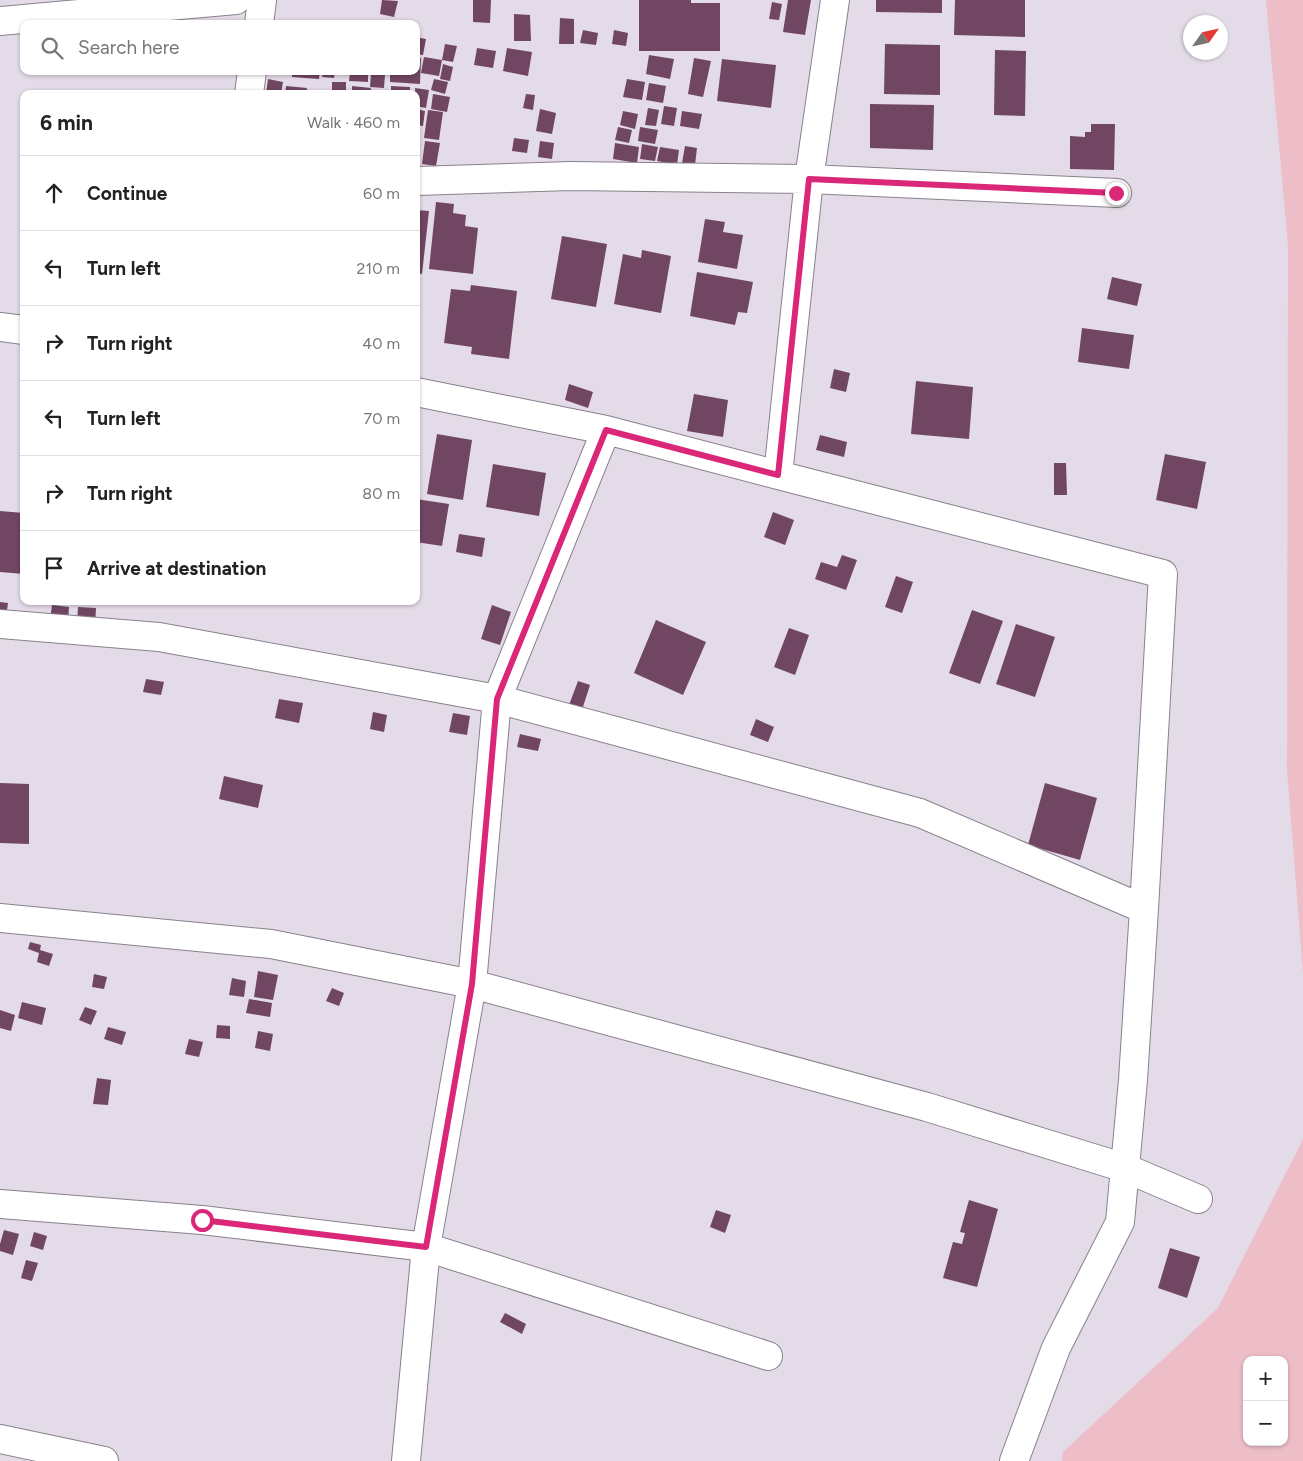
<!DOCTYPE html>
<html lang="en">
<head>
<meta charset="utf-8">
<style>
	:root { --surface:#fff; --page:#f2f2f2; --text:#222; --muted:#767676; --line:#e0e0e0 }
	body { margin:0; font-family:Figtree,sans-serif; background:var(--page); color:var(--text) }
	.controls { position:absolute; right:15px; bottom:15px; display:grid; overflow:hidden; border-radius:10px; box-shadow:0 1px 4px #0004 }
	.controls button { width:45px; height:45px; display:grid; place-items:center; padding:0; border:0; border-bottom:1px solid var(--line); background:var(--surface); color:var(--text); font:25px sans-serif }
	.compass { position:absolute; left:1183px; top:15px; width:45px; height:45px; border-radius:50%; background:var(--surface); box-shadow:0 1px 4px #0004; rotate:56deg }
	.stop { position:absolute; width:15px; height:15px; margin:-11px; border:4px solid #db2777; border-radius:50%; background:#fff }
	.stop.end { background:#db2777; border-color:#fff; box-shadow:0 1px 5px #0008 }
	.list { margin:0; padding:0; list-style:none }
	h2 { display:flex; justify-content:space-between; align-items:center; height:65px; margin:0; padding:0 20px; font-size:21px }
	h2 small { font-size:16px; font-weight:400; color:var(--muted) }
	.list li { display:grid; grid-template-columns:32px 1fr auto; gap:15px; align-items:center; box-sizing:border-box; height:75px; padding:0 20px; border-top:1px solid var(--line) }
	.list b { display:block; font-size:19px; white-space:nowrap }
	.list em { font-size:16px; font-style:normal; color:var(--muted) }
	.icon { flex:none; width:28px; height:28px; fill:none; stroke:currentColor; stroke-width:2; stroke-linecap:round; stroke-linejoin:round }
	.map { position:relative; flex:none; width:1303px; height:1461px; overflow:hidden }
	.search { position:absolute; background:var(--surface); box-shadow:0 1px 4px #0004; left:20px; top:20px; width:400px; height:55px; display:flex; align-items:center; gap:12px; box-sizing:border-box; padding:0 18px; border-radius:10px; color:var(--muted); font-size:19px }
	.panel { position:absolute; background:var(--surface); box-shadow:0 1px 4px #0004; left:20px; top:90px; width:400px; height:515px; border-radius:10px }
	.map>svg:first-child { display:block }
	.green { fill:#edbec8; fill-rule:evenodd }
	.building { fill:#714663 }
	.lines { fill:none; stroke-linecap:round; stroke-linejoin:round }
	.street-casing { stroke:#89818c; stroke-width:30 }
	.street { stroke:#fff; stroke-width:28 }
	.route { stroke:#db2777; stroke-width:6 }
</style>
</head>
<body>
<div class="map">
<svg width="1303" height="1461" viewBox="0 0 1303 1461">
	<rect width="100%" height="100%" fill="#e3dbe7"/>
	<!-- green -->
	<path class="green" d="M 1266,0 L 1303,0 L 1303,973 L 1287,770 L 1288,246 Z
		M 1303,1139 L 1303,1461 L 1062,1461 L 1063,1452 L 1218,1308 ZM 1247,1360 L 1284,1360 L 1284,1442 L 1247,1442 Z"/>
	<!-- building -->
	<path class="building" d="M 382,0 L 398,1 L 394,17 L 380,14 Z
		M 473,0 L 491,0 L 490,23 L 473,22 Z
		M 639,0 L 691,0 L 691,3 L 720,3 L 720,51 L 639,51 Z
		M 788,0 L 811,0 L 805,35 L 783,32 Z
		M 876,0 L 942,0 L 942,13 L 876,12 Z
		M 955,0 L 1025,0 L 1025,37 L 954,35 Z
		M 772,2 L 782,4 L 779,20 L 769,19 Z
		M 514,14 L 530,15 L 531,41 L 514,41 Z
		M 560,18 L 574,19 L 574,44 L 559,44 Z
		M 583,30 L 598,33 L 596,45 L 580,43 Z
		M 614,30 L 628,33 L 626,46 L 612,44 Z
		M 416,37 L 426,39 L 423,55 L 416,54 Z
		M 445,44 L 457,46 L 453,62 L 442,60 Z
		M 885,44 L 940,45 L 940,95 L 884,94 Z
		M 477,48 L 496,51 L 493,68 L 474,65 Z
		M 507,48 L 532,52 L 528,76 L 503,71 Z
		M 995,50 L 1026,51 L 1025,116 L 994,115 Z
		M 649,55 L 674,59 L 670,79 L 646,74 Z
		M 424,57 L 442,60 L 439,76 L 421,73 Z
		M 416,58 L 421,58 L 420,84 L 390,82 L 390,71 L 416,71 Z
		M 694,58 L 711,61 L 703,97 L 688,94 Z
		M 722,59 L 776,65 L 771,108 L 717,101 Z
		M 443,64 L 453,67 L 450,81 L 440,79 Z
		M 292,71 L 320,71 L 319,79 L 292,77 Z
		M 323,71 L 335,71 L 334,78 L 322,77 Z
		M 350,71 L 368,71 L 368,82 L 349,81 Z
		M 371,74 L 385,75 L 384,88 L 370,87 Z
		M 268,79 L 283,82 L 281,94 L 266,94 Z
		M 434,79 L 448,82 L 445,94 L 431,90 Z
		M 627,79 L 645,82 L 642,100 L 623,97 Z
		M 332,82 L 346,82 L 346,94 L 332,94 Z
		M 649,83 L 666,86 L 663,103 L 646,100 Z
		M 286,86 L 307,88 L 306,94 L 285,94 Z
		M 352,86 L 371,88 L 370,94 L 352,94 Z
		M 391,86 L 410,87 L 410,94 L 391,94 Z
		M 415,88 L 429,90 L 426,108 L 416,106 Z
		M 374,91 L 388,91 L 388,94 L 373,94 Z
		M 433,94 L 450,97 L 447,112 L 431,109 Z
		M 526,94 L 535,95 L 533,110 L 523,108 Z
		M 870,104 L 934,105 L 933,150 L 870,148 Z
		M 664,106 L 677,108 L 674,126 L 661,124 Z
		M 648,108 L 659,110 L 656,126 L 645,125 Z
		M 416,109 L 425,111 L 423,126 L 416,125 Z
		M 540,109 L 556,113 L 552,134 L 536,131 Z
		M 428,110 L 443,112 L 439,140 L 424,138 Z
		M 623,111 L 638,114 L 635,129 L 620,125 Z
		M 682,111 L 702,114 L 699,129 L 680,126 Z
		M 1091,124 L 1115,124 L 1114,170 L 1070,169 L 1070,136 L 1085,137 L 1085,132 L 1091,132 Z
		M 618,127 L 632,130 L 629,143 L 615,140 Z
		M 640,127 L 658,130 L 655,144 L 638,141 Z
		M 514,138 L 529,140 L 527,153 L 512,151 Z
		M 425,141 L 440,143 L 436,166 L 422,164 Z
		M 540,141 L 554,143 L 552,159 L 538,157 Z
		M 615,143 L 639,147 L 637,163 L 613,159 Z
		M 642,144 L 658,147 L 655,161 L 640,159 Z
		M 685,146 L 697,148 L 695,165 L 682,163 Z
		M 660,147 L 679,150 L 677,165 L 657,161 Z
		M 436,202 L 454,204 L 453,213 L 466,215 L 465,226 L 478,228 L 473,274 L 429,269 Z
		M 416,210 L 429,211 L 422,274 L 416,273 Z
		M 705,219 L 725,222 L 723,232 L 743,235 L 737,269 L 698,262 Z
		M 562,236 L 607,244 L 596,307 L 551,299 Z
		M 642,250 L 671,256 L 661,313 L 614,304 L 623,254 L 641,258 Z
		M 697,272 L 753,282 L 747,313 L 738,312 L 735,325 L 690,316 Z
		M 1112,277 L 1142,284 L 1137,306 L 1107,299 Z
		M 471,285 L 517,291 L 509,359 L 471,354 L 472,347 L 444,343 L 451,289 L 470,291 Z
		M 1082,328 L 1134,335 L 1129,369 L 1078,362 Z
		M 834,369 L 850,373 L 846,392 L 830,388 Z
		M 916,381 L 973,387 L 969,439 L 911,434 Z
		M 569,384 L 593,392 L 588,408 L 565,400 Z
		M 694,394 L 728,400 L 723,437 L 687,431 Z
		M 437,434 L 472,440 L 463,500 L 427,494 Z
		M 820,435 L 847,442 L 844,457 L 816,450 Z
		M 1165,454 L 1206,462 L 1197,509 L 1156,500 Z
		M 1054,463 L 1066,463 L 1067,495 L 1054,495 Z
		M 493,464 L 546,473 L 539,516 L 486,507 Z
		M 416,499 L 449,504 L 442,546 L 416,542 Z
		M 0,511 L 24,513 L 24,574 L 0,572 Z
		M 773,512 L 794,520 L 785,545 L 764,537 Z
		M 459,534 L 485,538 L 482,557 L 456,552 Z
		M 842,555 L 857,560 L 846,590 L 815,579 L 821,562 L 837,567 Z
		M 896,576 L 913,582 L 902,613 L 885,607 Z
		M 0,602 L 8,603 L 6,618 L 0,617 Z
		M 52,605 L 69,607 L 68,622 L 50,620 Z
		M 492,605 L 511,612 L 500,645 L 481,639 Z
		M 78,607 L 96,608 L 95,625 L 77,624 Z
		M 972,610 L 1003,621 L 980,684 L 949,673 Z
		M 656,620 L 706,642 L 683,695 L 634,673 Z
		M 1016,624 L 1055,637 L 1035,697 L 996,684 Z
		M 789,628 L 809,635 L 795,675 L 774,667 Z
		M 146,679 L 164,682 L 161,695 L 143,692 Z
		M 578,681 L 590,685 L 582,710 L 569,705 Z
		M 279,699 L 303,703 L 299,723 L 275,718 Z
		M 373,712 L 387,715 L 384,732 L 370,729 Z
		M 453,713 L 470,716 L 467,735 L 449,732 Z
		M 756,719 L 774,727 L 768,742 L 750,735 Z
		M 520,734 L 541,739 L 538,751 L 517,747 Z
		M 224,776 L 263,785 L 258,808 L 219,799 Z
		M 0,783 L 29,784 L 29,844 L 0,843 Z
		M 1045,783 L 1097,798 L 1080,860 L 1028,845 Z
		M 30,942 L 41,945 L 40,950 L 53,954 L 49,966 L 37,962 L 39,953 L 28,949 Z
		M 258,971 L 278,975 L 273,1000 L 254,997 Z
		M 94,974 L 107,977 L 104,989 L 92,987 Z
		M 232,978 L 246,981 L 244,997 L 229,995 Z
		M 332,988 L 344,993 L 339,1006 L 326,1001 Z
		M 249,999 L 272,1003 L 270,1017 L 246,1013 Z
		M 22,1002 L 46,1008 L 42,1025 L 18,1018 Z
		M 85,1007 L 97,1011 L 91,1025 L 79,1020 Z
		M 0,1010 L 15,1015 L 11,1031 L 0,1028 Z
		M 217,1025 L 230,1026 L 230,1039 L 216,1038 Z
		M 108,1027 L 126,1032 L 122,1045 L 104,1039 Z
		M 258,1031 L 273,1034 L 270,1051 L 255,1048 Z
		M 189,1039 L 203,1042 L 199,1057 L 185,1054 Z
		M 97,1078 L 111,1080 L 108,1105 L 93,1104 Z
		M 969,1200 L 998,1209 L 977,1287 L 943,1278 L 953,1242 L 962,1244 L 965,1233 L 960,1232 Z
		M 716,1210 L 731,1215 L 725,1233 L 710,1227 Z
		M 4,1230 L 19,1234 L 13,1255 L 0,1251 L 0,1244 Z
		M 34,1232 L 47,1236 L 43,1250 L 30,1246 Z
		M 1170,1248 L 1200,1257 L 1187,1298 L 1158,1288 Z
		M 26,1260 L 38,1263 L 32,1281 L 21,1278 Z
		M 505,1313 L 526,1324 L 522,1334 L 500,1322 Z"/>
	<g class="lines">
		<!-- street casing -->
		<g class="street-casing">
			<path id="street" d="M 835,0 L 809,179 L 778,475 L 1163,574 L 1144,909 L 1133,1080 L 1120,1222 L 1056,1348 L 1014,1461
				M 0,21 L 236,0
				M 259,24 L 262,0
				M 249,94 L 252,71
				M 416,181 L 570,176 L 809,179 L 1117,193
				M 0,327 L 24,330
				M 416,392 L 606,430 L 778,475
				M 0,624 L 159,637 L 497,699 L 920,813 L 1144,909
				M 0,918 L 271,944 L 472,984 L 927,1107 L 1125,1168 L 1198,1199
				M 0,1204 L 202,1220 L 426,1247 L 768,1356
				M 0,1439 L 104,1461
				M 406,1461 L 426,1247 L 472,984 L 497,699 L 606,430"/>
		</g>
		<!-- street -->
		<use href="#street" class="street"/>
	</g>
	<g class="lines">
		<!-- route -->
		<path class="route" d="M 202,1220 L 426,1247 L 472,984 L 497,699 L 606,430 L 778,475 L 809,179 L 1116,193"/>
	</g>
</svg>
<div class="controls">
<button>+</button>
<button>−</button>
</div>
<svg class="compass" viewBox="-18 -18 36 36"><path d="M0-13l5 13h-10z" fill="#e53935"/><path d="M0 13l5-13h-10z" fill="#767676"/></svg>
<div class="stop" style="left:202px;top:1220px"></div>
<div class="stop end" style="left:1116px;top:193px"></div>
<div class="search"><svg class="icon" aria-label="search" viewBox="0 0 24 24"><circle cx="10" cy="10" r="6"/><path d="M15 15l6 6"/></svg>Search here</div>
<section class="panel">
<h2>6 min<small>Walk · 460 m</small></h2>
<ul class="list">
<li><svg class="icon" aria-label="ahead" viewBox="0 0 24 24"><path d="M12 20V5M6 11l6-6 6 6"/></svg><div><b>Continue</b></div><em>60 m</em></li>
<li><svg class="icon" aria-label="left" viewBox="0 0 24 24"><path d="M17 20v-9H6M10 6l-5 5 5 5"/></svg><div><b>Turn left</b></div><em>210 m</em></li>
<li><svg class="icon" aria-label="right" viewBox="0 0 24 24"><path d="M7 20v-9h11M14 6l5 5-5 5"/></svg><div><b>Turn right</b></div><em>40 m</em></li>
<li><svg class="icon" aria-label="left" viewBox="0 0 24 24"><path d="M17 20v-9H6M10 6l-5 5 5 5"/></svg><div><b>Turn left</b></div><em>70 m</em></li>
<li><svg class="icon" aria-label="right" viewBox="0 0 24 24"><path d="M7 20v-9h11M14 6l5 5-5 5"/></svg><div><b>Turn right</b></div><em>80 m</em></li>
<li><svg class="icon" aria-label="arrive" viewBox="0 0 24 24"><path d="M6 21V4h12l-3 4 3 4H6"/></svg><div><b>Arrive at destination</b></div></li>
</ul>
</section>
</div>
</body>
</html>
